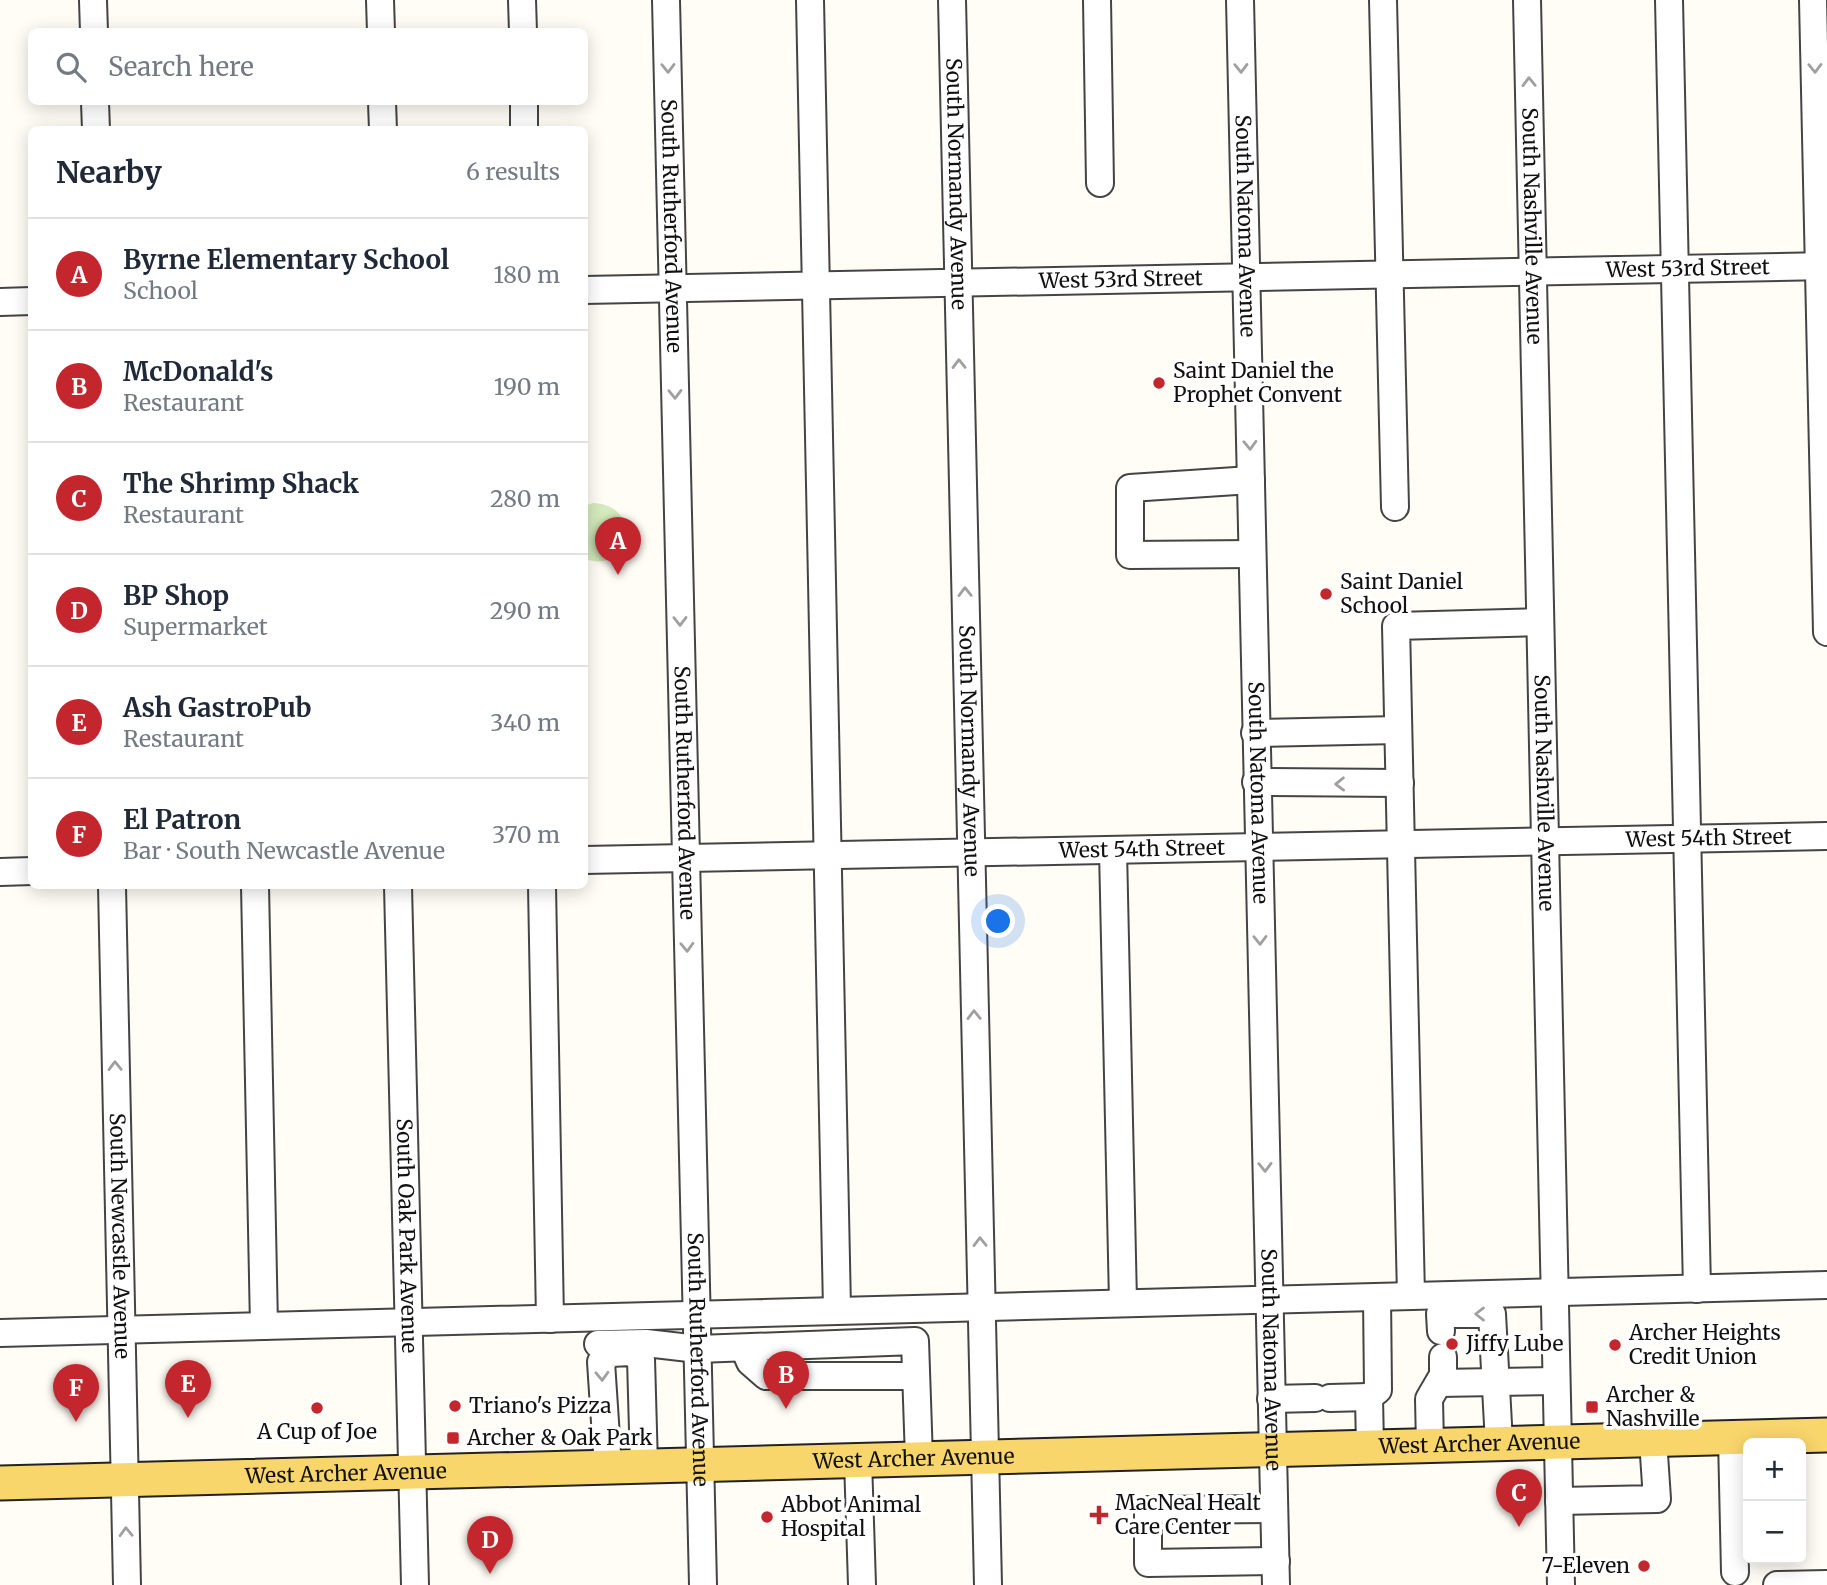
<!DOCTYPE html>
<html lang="en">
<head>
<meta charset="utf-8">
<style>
	:root { --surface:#fff; --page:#f6f6f7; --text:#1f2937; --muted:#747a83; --line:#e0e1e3; --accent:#c4262e }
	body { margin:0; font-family:Merriweather,serif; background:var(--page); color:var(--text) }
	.controls { position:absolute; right:21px; bottom:21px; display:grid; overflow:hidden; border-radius:10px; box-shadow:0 4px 18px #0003 }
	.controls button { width:63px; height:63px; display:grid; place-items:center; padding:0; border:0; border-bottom:2px solid var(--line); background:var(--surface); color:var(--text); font:35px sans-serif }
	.you { position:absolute; left:999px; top:922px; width:24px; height:24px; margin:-18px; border:5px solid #fff; border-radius:50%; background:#1a73e8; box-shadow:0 0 0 10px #1a73e833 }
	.badge { display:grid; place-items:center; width:46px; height:46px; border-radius:50%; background:var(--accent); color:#fff; font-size:23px; font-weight:700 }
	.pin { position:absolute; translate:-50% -58px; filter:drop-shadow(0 2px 4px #0008) }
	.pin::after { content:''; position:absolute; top:37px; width:24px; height:21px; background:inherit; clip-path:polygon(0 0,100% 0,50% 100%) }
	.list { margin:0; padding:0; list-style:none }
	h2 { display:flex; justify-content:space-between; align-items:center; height:91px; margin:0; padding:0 28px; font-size:30px }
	h2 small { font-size:23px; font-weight:400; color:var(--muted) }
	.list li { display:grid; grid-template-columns:46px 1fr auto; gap:21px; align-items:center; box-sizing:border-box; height:112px; padding:0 28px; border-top:2px solid var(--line) }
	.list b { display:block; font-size:26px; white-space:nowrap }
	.list p { margin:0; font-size:23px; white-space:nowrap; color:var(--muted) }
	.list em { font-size:23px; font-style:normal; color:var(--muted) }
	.icon { flex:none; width:38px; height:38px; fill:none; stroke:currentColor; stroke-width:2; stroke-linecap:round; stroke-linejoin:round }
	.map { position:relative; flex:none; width:1827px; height:1585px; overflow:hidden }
	.search { position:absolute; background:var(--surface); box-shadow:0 4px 18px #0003; left:28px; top:28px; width:560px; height:77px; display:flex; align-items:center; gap:18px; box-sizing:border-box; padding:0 24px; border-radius:10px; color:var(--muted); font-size:26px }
	.panel { position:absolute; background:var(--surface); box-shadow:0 4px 18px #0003; left:28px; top:126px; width:560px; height:763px; border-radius:10px }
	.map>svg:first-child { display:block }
	.green { fill:#d5ebbd }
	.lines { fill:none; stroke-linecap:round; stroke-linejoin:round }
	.minor-casing { stroke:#444; stroke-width:30 }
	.major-casing { stroke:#222; stroke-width:37 }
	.minor { stroke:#fff; stroke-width:26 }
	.major { stroke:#f9d66b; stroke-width:33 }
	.oneway { stroke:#a0a0a0 }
	.poi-dot { fill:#c4262e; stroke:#fff; stroke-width:2.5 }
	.labels { text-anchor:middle; stroke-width:7; stroke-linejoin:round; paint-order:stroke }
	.street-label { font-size:21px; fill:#111; stroke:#fff }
	.poi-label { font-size:21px; fill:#111; stroke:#fff; text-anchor:start }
</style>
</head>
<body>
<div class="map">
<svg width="1827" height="1585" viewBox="0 0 1827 1585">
	<rect width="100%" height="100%" fill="#fffdf5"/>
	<!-- green -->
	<path class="green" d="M 593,503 C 645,505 630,575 585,559 L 585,506 Z"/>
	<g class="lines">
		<!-- minor casing -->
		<g class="minor-casing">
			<g id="minor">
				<path d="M 93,0 L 94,32"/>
				<path d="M 380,0 L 381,32"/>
				<path d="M 522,0 L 523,32"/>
				<path id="s1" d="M 666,0 L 703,1585"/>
				<path d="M 810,0 L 837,1309"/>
				<path id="s2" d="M 952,0 L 988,1585"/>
				<path d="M 1097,0 L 1100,183"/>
				<path id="s3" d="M 1240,0 L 1276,1585"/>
				<path d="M 1383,0 L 1395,507"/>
				<path id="s4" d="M 1527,0 L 1561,1585"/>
				<path d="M 1669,0 L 1697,1289"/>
				<path d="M 1813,0 L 1827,632"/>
				<path d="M 95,102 L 96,130"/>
				<path d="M 382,102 L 383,130"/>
				<path d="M 524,102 L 524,130"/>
				<path id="s5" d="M 584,290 L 1827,266"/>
				<path d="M 0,302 L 32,301"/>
				<path d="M 1251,480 L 1130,488 L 1130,555 L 1252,554"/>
				<path d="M 1255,733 L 1398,730"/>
				<path d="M 1256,782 L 1400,783"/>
				<path d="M 1113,850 L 1123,1302"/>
				<path id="s6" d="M 584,860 L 1827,836"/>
				<path d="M 0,872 L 32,871"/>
				<path id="s7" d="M 112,886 L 127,1585"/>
				<path d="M 255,886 L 264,1326"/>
				<path id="s8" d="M 398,886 L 415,1585"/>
				<path d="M 542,886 L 550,1319"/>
				<path d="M 1411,1296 L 1396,626 L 1540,622"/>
				<path d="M 1441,1331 L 1440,1314 L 1492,1314 L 1499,1443"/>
				<path d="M 0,1333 L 1827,1285"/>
				<path d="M 598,1344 L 646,1343 L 698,1349 L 915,1341 L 919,1459"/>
				<path d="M 744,1348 L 750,1362 L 766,1376 L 916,1376"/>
				<path d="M 1439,1383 L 1556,1381"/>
				<path d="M 1330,1398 L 1369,1397"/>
				<path d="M 1271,1399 L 1315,1398"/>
				<path d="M 1732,1438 L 1735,1572"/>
				<path d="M 1430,1445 L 1429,1399 L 1443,1375 L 1443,1357"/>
				<path d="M 1370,1447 L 1369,1397 L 1378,1390 L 1377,1297"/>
				<path d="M 858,1460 L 862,1585"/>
				<path d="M 608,1467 L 601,1362 L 610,1353 L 631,1352 L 641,1359 L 644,1466"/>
				<path d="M 1559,1501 L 1657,1499 L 1653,1440"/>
				<path d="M 1274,1509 L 1148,1510 L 1148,1563 L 1276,1561"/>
				<path d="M 1777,1585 L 1827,1584"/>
			</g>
		</g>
		<!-- major casing -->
		<g class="major-casing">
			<g id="major">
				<path id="s9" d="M 0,1483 L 1827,1435"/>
			</g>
		</g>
		<!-- minor -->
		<use href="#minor" class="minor"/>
		<!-- major -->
		<use href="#major" class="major"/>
	</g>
	<!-- one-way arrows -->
	<defs><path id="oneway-chevron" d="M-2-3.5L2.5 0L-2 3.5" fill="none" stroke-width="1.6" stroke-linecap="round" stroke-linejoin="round" transform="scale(1.75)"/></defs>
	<g class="oneway">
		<use href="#oneway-chevron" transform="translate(668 68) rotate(89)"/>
		<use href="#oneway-chevron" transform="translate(1241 68) rotate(89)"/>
		<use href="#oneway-chevron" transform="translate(1815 68) rotate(89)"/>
		<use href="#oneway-chevron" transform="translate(1529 82) rotate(-91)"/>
		<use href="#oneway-chevron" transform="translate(959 364) rotate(-91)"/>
		<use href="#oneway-chevron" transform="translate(675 394) rotate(89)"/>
		<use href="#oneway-chevron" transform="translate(1250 445) rotate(88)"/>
		<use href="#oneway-chevron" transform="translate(965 592) rotate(-91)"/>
		<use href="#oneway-chevron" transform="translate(680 621) rotate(89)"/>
		<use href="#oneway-chevron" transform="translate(1340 784) rotate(179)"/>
		<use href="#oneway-chevron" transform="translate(1260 940) rotate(89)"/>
		<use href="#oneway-chevron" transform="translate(687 947) rotate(88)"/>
		<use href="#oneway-chevron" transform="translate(974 1015) rotate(-91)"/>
		<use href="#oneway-chevron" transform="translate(115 1066) rotate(-91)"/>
		<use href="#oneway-chevron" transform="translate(1265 1167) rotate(89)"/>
		<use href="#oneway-chevron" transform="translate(980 1242) rotate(-91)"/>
		<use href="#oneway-chevron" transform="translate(1480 1314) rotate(-180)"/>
		<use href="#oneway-chevron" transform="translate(602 1376) rotate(88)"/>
		<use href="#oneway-chevron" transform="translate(126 1532) rotate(-92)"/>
	</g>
	<!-- markers -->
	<g class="poi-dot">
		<circle cx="1159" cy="383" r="7"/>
		<circle cx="1326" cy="594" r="7"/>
		<circle cx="1452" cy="1344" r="7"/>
		<circle cx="1615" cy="1345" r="7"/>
		<circle cx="455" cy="1406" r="7"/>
		<rect x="1585" y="1400" width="14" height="14" rx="3.5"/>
		<circle cx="317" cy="1408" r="7"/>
		<rect x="446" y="1431" width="14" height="14" rx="3.5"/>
		<path d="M1095.5 1504.5h7v7h7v7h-7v7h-7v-7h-7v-7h7z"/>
		<circle cx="767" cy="1517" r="7"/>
		<circle cx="1644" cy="1566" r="7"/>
	</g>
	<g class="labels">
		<!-- street labels -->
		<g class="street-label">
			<text dy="7" stroke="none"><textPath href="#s2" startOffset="184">South Normandy Avenue</textPath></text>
			<text dy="7" stroke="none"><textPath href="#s1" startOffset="226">South Rutherford Avenue</textPath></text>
			<text dy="7" stroke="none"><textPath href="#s3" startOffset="226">South Natoma Avenue</textPath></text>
			<text dy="7" stroke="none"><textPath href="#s4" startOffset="226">South Nashville Avenue</textPath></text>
			<text dy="7" stroke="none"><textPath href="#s5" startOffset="1104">West 53rd Street</textPath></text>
			<text dy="7" stroke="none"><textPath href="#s5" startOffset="537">West 53rd Street</textPath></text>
			<text dy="7" stroke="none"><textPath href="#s2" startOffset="751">South Normandy Avenue</textPath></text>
			<text dy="7" stroke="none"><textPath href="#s1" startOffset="793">South Rutherford Avenue</textPath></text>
			<text dy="7" stroke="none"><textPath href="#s3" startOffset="793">South Natoma Avenue</textPath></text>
			<text dy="7" stroke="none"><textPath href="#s4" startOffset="793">South Nashville Avenue</textPath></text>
			<text dy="7" stroke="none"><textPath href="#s6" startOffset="1125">West 54th Street</textPath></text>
			<text dy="7" stroke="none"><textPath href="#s6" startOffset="558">West 54th Street</textPath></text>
			<text dy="7" stroke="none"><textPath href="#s7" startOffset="350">South Newcastle Avenue</textPath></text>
			<text dy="7" stroke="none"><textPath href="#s8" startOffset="350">South Oak Park Avenue</textPath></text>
			<text dy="7" stroke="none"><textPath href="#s1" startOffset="1360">South Rutherford Avenue</textPath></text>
			<text dy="7" stroke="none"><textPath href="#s3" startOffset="1360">South Natoma Avenue</textPath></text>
			<text dy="7" stroke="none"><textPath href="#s9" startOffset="1480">West Archer Avenue</textPath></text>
			<text dy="7" stroke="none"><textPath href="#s9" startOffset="914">West Archer Avenue</textPath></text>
			<text dy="7" stroke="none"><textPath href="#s9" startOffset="346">West Archer Avenue</textPath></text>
		</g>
		<!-- poi labels -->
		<g class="poi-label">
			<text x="1173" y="378">Saint Daniel the<tspan x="1173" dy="24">Prophet Convent</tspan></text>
			<text x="1340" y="589">Saint Daniel<tspan x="1340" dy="24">School</tspan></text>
			<text x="1629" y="1340">Archer Heights<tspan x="1629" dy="24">Credit Union</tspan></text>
			<text x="1466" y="1351">Jiffy Lube</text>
			<text x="1606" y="1402">Archer &amp;<tspan x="1606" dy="24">Nashville</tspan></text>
			<text x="469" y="1413">Triano's Pizza</text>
			<text x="317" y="1439" text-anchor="middle">A Cup of Joe</text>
			<text x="467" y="1445">Archer &amp; Oak Park</text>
			<text x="1115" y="1510">MacNeal Healt<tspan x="1115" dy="24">Care Center</tspan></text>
			<text x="781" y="1512">Abbot Animal<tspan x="781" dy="24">Hospital</tspan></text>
			<text x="1630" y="1573" text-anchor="end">7-Eleven</text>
		</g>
	</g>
</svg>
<div class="controls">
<button>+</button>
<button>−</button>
</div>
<div class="you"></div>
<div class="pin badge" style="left:618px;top:575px">A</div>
<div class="pin badge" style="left:786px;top:1409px">B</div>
<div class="pin badge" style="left:1519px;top:1527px">C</div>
<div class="pin badge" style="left:490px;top:1574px">D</div>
<div class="pin badge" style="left:188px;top:1418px">E</div>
<div class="pin badge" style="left:76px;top:1422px">F</div>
<div class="search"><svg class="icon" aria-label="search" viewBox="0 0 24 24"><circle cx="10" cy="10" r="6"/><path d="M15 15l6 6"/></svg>Search here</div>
<section class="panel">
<h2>Nearby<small>6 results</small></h2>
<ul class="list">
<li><span class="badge">A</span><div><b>Byrne Elementary School</b><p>School</p></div><em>180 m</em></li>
<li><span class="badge">B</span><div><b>McDonald's</b><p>Restaurant</p></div><em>190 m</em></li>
<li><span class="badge">C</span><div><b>The Shrimp Shack</b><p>Restaurant</p></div><em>280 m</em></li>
<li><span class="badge">D</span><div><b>BP Shop</b><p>Supermarket</p></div><em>290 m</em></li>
<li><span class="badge">E</span><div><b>Ash GastroPub</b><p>Restaurant</p></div><em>340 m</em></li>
<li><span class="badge">F</span><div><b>El Patron</b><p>Bar · South Newcastle Avenue</p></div><em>370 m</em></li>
</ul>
</section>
</div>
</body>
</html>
